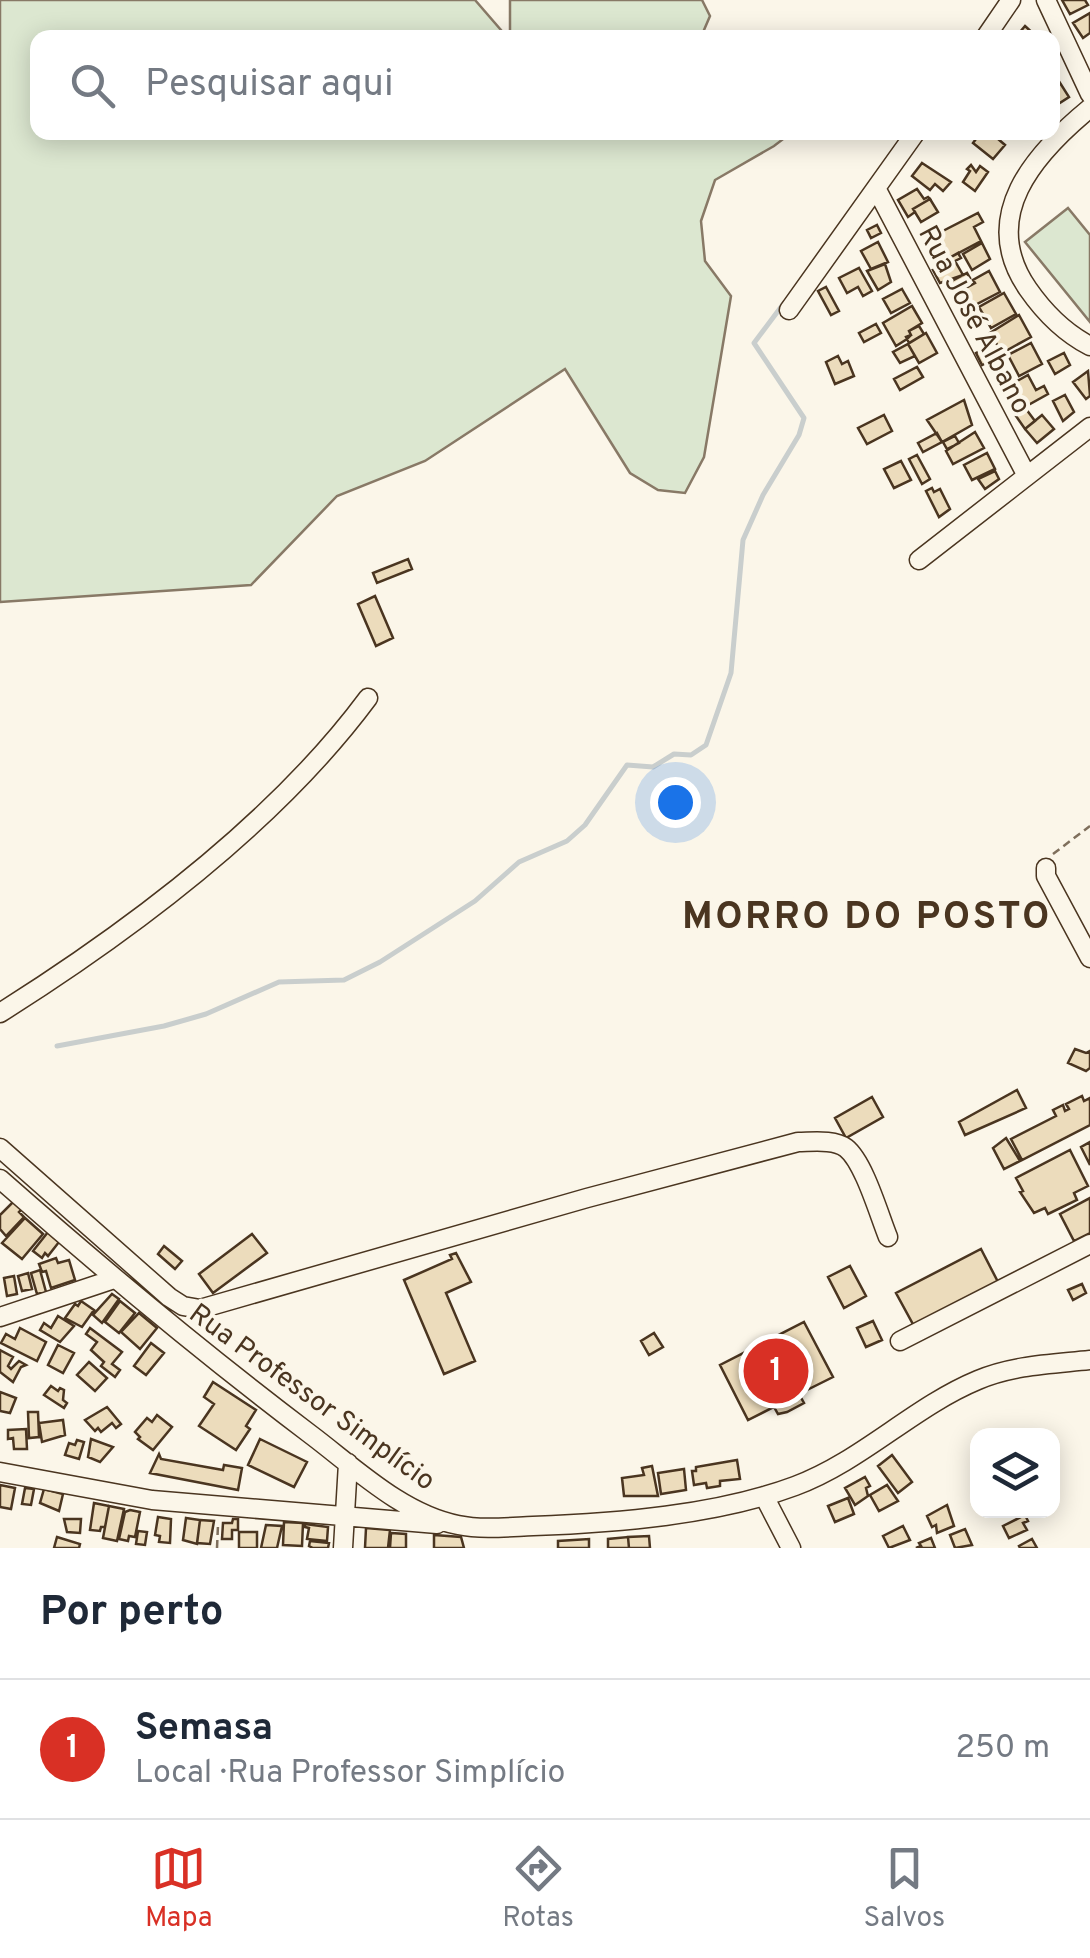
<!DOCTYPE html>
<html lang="pt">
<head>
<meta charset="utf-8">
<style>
	:root { --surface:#fff; --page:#f6f6f7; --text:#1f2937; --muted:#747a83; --line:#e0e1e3; --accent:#d93025 }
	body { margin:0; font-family:Overpass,sans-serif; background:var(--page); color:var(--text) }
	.controls { position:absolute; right:30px; bottom:30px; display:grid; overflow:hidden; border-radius:20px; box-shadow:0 5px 25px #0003 }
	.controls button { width:90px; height:90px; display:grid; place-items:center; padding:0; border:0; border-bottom:2px solid var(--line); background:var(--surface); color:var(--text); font:50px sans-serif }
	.you { position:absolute; left:675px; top:802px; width:35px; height:35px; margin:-25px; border:8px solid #fff; border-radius:50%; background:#1a73e8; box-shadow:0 0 0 15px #1a73e833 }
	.badge { display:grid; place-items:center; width:65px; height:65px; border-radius:50%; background:var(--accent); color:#fff; font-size:32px; font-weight:700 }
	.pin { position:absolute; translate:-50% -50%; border:5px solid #fff; box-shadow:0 2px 10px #0006 }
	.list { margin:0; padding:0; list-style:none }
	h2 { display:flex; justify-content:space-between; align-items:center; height:130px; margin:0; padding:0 40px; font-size:42px }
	h2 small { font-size:32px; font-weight:400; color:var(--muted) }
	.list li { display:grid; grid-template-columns:65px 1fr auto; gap:30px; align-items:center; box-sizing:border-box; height:140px; padding:0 40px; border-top:2px solid var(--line) }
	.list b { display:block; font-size:38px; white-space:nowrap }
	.list p { margin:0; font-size:32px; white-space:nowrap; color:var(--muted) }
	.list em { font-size:32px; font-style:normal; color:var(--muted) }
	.icon { flex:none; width:55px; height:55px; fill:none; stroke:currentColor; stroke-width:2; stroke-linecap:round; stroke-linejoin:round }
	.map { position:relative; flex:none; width:1090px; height:1548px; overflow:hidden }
	.search { position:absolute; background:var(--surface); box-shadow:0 5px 25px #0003; left:30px; right:30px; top:30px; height:110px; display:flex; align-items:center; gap:25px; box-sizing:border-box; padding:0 35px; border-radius:20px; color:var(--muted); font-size:38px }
	.sheet { height:270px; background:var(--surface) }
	nav { display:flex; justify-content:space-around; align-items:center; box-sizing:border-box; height:140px; border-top:2px solid var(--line); background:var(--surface); font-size:28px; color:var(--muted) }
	nav a { display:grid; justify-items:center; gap:5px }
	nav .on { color:var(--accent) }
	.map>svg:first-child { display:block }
	.green { fill:#dce7d0; stroke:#887966; stroke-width:2.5 }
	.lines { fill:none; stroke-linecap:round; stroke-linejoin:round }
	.stream { stroke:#c9cecd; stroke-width:5 }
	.building { fill:#ecdcbc; stroke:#4a3520; stroke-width:2.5 }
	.minor-casing { stroke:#4a3520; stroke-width:21 }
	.path { stroke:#7f6f5c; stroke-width:2.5; stroke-dasharray:8 5; stroke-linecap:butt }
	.minor { stroke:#fbf6e9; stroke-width:18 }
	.labels { text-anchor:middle; stroke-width:8; stroke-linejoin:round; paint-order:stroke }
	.street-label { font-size:28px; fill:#4a3520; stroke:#fbf6e9 }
	.district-label { font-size:38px; font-weight:bold; letter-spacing:2.5px; fill:#4a3520; stroke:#fbf6e9 }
</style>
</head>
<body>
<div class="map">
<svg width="1090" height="1548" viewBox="0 0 1090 1548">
	<rect width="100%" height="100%" fill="#fbf6e9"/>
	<!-- green -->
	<path class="green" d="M 0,0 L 475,0 L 507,37 L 38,38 L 38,132 L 791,133 L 774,146 L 715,180 L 701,221 L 705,261 L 731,296 L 704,457 L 685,493 L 658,490 L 630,473 L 565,369 L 425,461 L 337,496 L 251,585 L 0,602 Z
		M 510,0 L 702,0 L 710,16 L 701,37 L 510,37 Z
		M 1068,208 L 1090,235 L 1090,322 L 1025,242 Z"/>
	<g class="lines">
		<!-- stream -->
		<path class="stream" d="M 57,1046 L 164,1026 L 206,1014 L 279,982 L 344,980 L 380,962 L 475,901 L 519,862 L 567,841 L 585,825 L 627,765 L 653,767 L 674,754 L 691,755 L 706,745 L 731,673 L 743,540 L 763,495 L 799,435 L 804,418 L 754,343 L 784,303"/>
	</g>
	<!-- building -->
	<path class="building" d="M 1062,0 L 1085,0 L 1088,5 L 1070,14 Z
		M 1090,13 L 1090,33 L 1083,38 L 1073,23 Z
		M 1025,26 L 1038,38 L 1015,38 Z
		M 1055,75 L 1069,97 L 1052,108 L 1052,76 Z
		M 981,132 L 990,132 L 1005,145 L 993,159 L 973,143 Z
		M 922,163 L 951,182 L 943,191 L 935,184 L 930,190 L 912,176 Z
		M 971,165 L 976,172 L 980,166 L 988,172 L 975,191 L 963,182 L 970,171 L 967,169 Z
		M 917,189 L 924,199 L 928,197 L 930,199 L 913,209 L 915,212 L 908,217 L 898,200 Z
		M 930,199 L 938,212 L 921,222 L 913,209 Z
		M 978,213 L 983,222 L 974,227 L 981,241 L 938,264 L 931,251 L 942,245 L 937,234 Z
		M 877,225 L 881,233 L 871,238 L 867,230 Z
		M 878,242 L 888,262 L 871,269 L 861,251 Z
		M 982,243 L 990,259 L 972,270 L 963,254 Z
		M 958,253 L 961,258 L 955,261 L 963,275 L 940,283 L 933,270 L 937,269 L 935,266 Z
		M 885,264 L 891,282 L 878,290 L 867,271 Z
		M 859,268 L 872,291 L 863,296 L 858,287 L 847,293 L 839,278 Z
		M 989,271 L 1000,292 L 973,306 L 964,289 L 975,283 L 973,280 Z
		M 967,273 L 970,278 L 953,288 L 950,282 Z
		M 826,287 L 839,311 L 831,315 L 818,291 Z
		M 902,289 L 910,303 L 891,313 L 883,299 Z
		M 1004,293 L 1016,314 L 991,328 L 979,307 Z
		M 912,306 L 922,323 L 909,331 L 911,335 L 907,339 L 896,346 L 883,323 Z
		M 1019,315 L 1031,337 L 1002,353 L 990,333 Z
		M 876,324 L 881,333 L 864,342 L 859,333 Z
		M 919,326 L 924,334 L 909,343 L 906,337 L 911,335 L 909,331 Z
		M 926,333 L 937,353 L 919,363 L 908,344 Z
		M 1031,343 L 1042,364 L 1019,376 L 1008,355 Z
		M 908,344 L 915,356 L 900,363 L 893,352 Z
		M 988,347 L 994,359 L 982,365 L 976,353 Z
		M 1064,353 L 1070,365 L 1055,374 L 1048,361 Z
		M 838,356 L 842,364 L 848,361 L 854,376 L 835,384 L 826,362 Z
		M 917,367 L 923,377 L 900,390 L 894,379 Z
		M 1088,371 L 1090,396 L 1086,399 L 1073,382 Z
		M 1028,375 L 1036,390 L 1044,386 L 1048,394 L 1021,409 L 1008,386 Z
		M 1065,395 L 1074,412 L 1063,421 L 1053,401 Z
		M 964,400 L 972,425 L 942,442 L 927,420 Z
		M 1026,409 L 1035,421 L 1025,429 L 1016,416 Z
		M 884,415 L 892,431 L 867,444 L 858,428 Z
		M 1042,415 L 1054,429 L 1037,443 L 1025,429 Z
		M 975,432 L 984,448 L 953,464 L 946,451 Z
		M 937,433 L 942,442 L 923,452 L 918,443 Z
		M 955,436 L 959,443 L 947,449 L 943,442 Z
		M 987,453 L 995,469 L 972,480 L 964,465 Z
		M 917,455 L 930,479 L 922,484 L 909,459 Z
		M 901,461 L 911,480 L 894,488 L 884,469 Z
		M 995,471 L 999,479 L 985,489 L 978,479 Z
		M 932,488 L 934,492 L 940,489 L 950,509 L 939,517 L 926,491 Z
		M 408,559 L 412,569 L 377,583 L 373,573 Z
		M 375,596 L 393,638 L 376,646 L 358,604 Z
		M 1075,1049 L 1086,1053 L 1090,1051 L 1090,1068 L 1086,1071 L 1068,1063 Z
		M 1017,1090 L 1026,1108 L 965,1135 L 959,1122 Z
		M 1082,1096 L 1084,1101 L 1090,1098 L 1090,1125 L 1022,1160 L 1011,1139 L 1056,1116 L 1053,1110 L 1063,1105 L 1065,1111 L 1069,1109 L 1066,1104 Z
		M 872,1097 L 883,1117 L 846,1138 L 835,1118 Z
		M 1006,1138 L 1020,1161 L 1004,1169 L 993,1148 Z
		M 1090,1142 L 1090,1165 L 1081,1147 Z
		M 1070,1150 L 1088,1186 L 1074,1193 L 1077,1200 L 1048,1214 L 1045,1208 L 1034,1213 L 1020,1192 L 1023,1191 L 1016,1178 Z
		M 19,1196 L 27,1204 L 19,1212 L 24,1217 L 6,1236 L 0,1229 L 0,1215 Z
		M 1090,1198 L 1090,1233 L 1074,1241 L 1060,1214 Z
		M 25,1218 L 43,1234 L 22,1259 L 2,1243 Z
		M 48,1232 L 59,1242 L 48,1256 L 45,1253 L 42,1258 L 33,1251 Z
		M 252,1234 L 267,1253 L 213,1293 L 199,1274 Z
		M 164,1246 L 182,1261 L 175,1269 L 158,1254 Z
		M 981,1249 L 998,1282 L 914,1326 L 896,1293 Z
		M 456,1253 L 471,1282 L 446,1293 L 475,1361 L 444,1374 L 404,1280 L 452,1259 L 450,1255 Z
		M 56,1258 L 58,1263 L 69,1260 L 75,1280 L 51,1288 L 46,1271 L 42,1272 L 39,1264 Z
		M 850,1266 L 866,1296 L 844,1308 L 828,1277 Z
		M 40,1270 L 46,1292 L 37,1294 L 31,1273 Z
		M 28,1273 L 32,1289 L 22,1291 L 18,1276 Z
		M 14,1276 L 17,1294 L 7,1296 L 4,1278 Z
		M 1082,1284 L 1086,1293 L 1073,1300 L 1068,1290 Z
		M 112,1294 L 119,1299 L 102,1323 L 93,1315 Z
		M 81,1301 L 94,1310 L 82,1327 L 65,1318 L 75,1304 L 78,1306 Z
		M 120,1301 L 135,1313 L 119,1333 L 105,1322 Z
		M 139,1313 L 157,1328 L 140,1349 L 121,1332 Z
		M 58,1316 L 74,1326 L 60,1342 L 40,1330 L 44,1323 L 51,1328 Z
		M 873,1321 L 882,1340 L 866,1347 L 857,1328 Z
		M 804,1322 L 833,1377 L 799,1394 L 804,1403 L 787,1412 L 778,1414 L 774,1407 L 748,1420 L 720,1365 Z
		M 20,1328 L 46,1342 L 37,1361 L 1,1343 L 6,1334 L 15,1339 Z
		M 90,1328 L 122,1352 L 112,1364 L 120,1370 L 115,1377 L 101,1366 L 104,1362 L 91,1350 L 97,1342 L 86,1334 Z
		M 654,1333 L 663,1347 L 649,1355 L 641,1341 Z
		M 151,1343 L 164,1353 L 146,1375 L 134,1366 Z
		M 58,1345 L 74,1353 L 63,1373 L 48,1365 Z
		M 0,1350 L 13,1357 L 8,1366 L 11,1369 L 19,1361 L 26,1365 L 21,1367 L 13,1382 L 0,1372 Z
		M 89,1362 L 107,1378 L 95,1391 L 77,1375 Z
		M 213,1382 L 256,1410 L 246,1426 L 250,1429 L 236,1450 L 199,1426 L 214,1404 L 204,1397 Z
		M 51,1386 L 58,1391 L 60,1388 L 64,1390 L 63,1400 L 67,1403 L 64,1408 L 44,1395 Z
		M 0,1392 L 16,1398 L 10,1413 L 0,1411 Z
		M 107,1407 L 121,1424 L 116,1428 L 112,1423 L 101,1432 L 98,1428 L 95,1431 L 85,1420 Z
		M 28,1412 L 38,1412 L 39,1437 L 29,1438 Z
		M 157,1415 L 172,1427 L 153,1450 L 138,1439 L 140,1437 L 135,1432 L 147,1418 L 152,1422 Z
		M 63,1420 L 65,1435 L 42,1442 L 39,1423 Z
		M 26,1429 L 27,1449 L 14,1449 L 13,1438 L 8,1439 L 8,1430 Z
		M 91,1439 L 113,1447 L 100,1462 L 88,1457 Z
		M 260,1439 L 307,1462 L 294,1487 L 248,1465 Z
		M 77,1440 L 84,1442 L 79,1459 L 65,1455 L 69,1443 L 75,1445 Z
		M 159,1454 L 161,1459 L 223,1470 L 224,1465 L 242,1468 L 238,1490 L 150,1473 Z
		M 892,1455 L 912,1482 L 898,1493 L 878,1466 Z
		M 737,1460 L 740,1479 L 720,1481 L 720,1486 L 707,1488 L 706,1483 L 694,1485 L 692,1471 L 696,1471 L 696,1467 Z
		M 652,1466 L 658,1496 L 624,1496 L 622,1478 L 644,1475 L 642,1468 Z
		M 684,1469 L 686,1490 L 661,1494 L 658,1473 Z
		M 865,1477 L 870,1486 L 866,1488 L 868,1496 L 855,1505 L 845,1488 Z
		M 0,1485 L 15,1488 L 11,1509 L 0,1507 Z
		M 887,1485 L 898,1501 L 879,1511 L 870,1495 Z
		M 25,1488 L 34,1489 L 31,1505 L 22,1504 Z
		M 44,1489 L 63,1494 L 59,1511 L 40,1503 Z
		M 848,1498 L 854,1514 L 835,1522 L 828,1506 Z
		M 94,1503 L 109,1506 L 105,1527 L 101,1527 L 100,1531 L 90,1530 Z
		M 947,1505 L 954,1526 L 937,1533 L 936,1525 L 932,1527 L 927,1516 Z
		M 109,1506 L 124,1509 L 117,1541 L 103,1538 Z
		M 130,1510 L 140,1512 L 135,1537 L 129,1536 L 128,1541 L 119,1539 L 125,1512 Z
		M 1025,1515 L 1028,1521 L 1023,1523 L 1027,1530 L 1009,1538 L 1003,1526 Z
		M 158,1517 L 171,1519 L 170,1543 L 159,1542 L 160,1536 L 155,1535 Z
		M 186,1518 L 200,1520 L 197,1544 L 183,1540 Z
		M 64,1519 L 81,1519 L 80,1533 L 67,1532 Z
		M 233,1519 L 238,1519 L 238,1530 L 232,1530 L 232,1539 L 222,1539 L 223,1523 L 232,1523 Z
		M 200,1520 L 214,1521 L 210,1544 L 197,1543 Z
		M 284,1522 L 303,1523 L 302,1546 L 283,1545 Z
		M 305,1524 L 328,1527 L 327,1541 L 307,1539 L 309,1528 L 305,1527 Z
		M 266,1525 L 282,1526 L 277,1548 L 261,1548 Z
		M 903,1526 L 910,1540 L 889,1548 L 883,1536 Z
		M 366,1528 L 390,1530 L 388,1548 L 365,1548 Z
		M 965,1529 L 972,1545 L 955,1548 L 950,1535 Z
		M 138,1531 L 147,1532 L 145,1545 L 136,1544 Z
		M 239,1532 L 257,1532 L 257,1548 L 239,1548 Z
		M 391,1533 L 406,1534 L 406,1548 L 390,1548 Z
		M 434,1535 L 461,1537 L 464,1548 L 434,1548 Z
		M 649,1536 L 650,1548 L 629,1548 L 628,1537 Z
		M 57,1537 L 80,1544 L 79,1548 L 54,1548 Z
		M 628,1537 L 629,1548 L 608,1548 L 608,1539 Z
		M 931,1538 L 935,1548 L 916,1548 L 921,1546 L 919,1543 Z
		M 589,1539 L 589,1548 L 558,1548 L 558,1541 Z
		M 1032,1539 L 1037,1548 L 1020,1548 L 1019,1546 Z
		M 310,1541 L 329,1543 L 328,1548 L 313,1548 L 309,1546 Z"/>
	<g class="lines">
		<!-- minor casing -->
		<g class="minor-casing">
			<path id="minor" d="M 1046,0 L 1090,94
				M 985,38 L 1011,0
				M 1090,108 C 1034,154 978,217 1028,289 C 1044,312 1065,333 1090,346
				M 876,188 L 1027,476
				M 789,310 L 916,132
				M 919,560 L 1090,427
				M 1046,868 L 1046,876 L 1090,958
				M 0,1013 C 130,931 276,822 368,698
				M 0,1148 L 169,1297 L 183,1306 L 200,1309 L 587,1198 L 798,1142 C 812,1142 834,1139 846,1148 C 864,1162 879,1215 888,1237
				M 0,1179 C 101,1268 203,1353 310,1434 C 354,1467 402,1514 458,1525 C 482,1530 509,1527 533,1526 C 617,1523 717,1515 795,1486 C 862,1461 913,1407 978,1380 C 1013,1365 1053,1364 1090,1360
				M 0,1317 L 114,1279
				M 900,1341 L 1090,1244
				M 0,1472 L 152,1500 L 437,1524
				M 764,1496 L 791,1548
				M 343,1548 L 348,1463"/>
		</g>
		<!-- path -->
		<path class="path" d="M 1053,854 L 1090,826
			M 217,1548 L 218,1525"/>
		<!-- minor -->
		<use href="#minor" class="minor"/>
	</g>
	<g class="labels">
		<!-- street labels -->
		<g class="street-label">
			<text transform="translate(976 319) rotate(62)" y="10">Rua José Albano</text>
			<text transform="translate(313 1396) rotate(36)" y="10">Rua Professor Simplício</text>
		</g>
		<!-- district labels -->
		<g class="district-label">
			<text x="867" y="928">MORRO DO POSTO</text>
		</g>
	</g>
</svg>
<div class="controls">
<button><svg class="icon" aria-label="layers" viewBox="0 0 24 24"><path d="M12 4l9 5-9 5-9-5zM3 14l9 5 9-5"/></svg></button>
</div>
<div class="you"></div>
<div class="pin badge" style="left:776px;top:1371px">1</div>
<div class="search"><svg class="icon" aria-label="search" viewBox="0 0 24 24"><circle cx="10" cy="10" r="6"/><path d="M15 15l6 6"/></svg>Pesquisar aqui</div>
</div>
<section class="sheet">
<h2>Por perto<small></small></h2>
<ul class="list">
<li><span class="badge">1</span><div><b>Semasa</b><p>Local · Rua Professor Simplício</p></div><em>250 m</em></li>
</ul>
</section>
<nav>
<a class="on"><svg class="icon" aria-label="map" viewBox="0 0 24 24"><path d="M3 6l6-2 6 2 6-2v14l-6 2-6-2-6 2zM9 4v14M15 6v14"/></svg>Mapa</a>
<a><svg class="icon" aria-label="directions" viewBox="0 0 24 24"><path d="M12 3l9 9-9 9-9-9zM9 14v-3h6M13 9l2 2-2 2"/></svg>Rotas</a>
<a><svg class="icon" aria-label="saved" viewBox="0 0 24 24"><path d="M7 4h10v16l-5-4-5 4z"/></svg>Salvos</a>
</nav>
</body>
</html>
